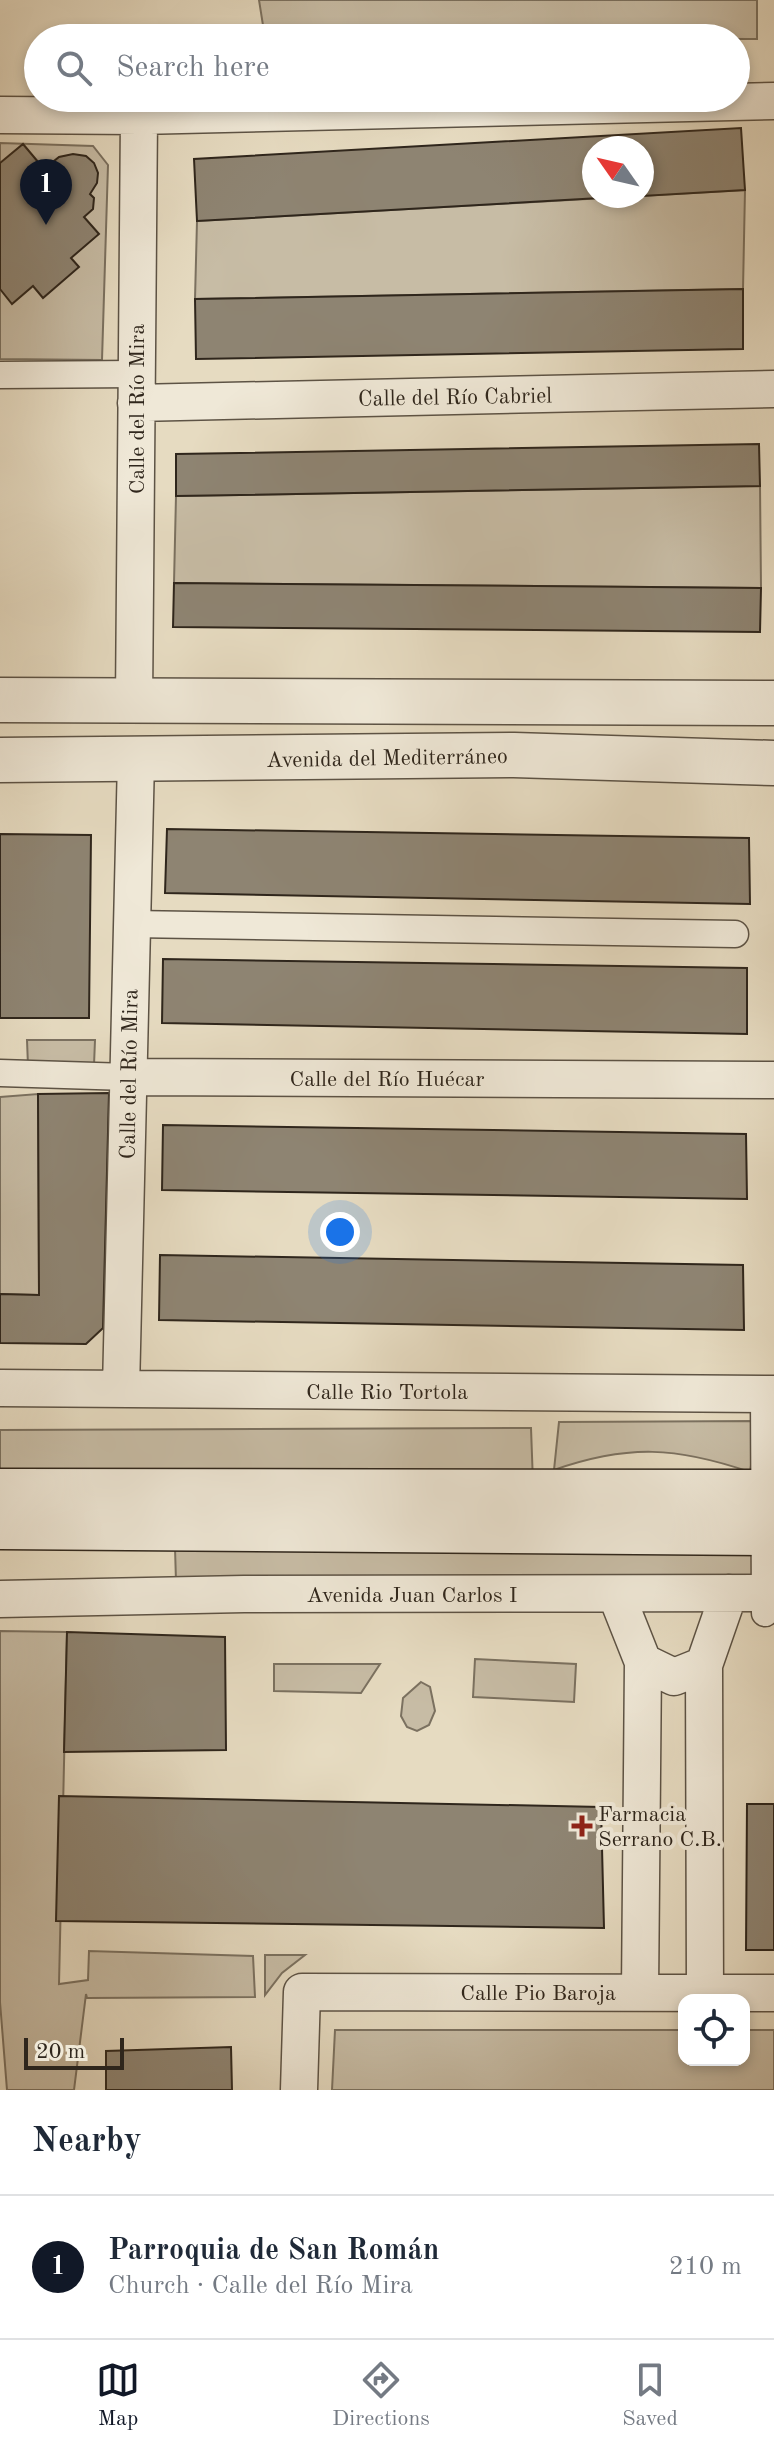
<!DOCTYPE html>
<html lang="en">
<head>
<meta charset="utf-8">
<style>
	:root { --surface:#fff; --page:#f6f6f7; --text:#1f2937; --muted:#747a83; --line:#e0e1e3; --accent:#111827 }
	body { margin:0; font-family:"Old Standard TT",serif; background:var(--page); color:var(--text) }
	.controls { position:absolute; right:24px; bottom:24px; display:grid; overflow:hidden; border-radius:16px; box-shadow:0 4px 12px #0003 }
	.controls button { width:72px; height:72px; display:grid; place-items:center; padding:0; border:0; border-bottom:2px solid var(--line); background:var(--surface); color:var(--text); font:40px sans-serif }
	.compass { position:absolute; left:582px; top:136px; width:72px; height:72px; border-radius:50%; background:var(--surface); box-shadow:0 4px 12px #0003; rotate:304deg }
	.scale { position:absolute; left:24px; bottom:20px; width:100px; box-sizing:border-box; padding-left:8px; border:4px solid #2f261c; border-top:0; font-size:22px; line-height:28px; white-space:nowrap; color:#2f261c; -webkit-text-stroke:6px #efe8d7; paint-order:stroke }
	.you { position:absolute; left:340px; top:1232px; width:28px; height:28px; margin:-20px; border:6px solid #fff; border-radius:50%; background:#1a73e8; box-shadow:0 0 0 12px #1a73e833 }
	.badge { display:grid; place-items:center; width:52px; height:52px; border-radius:50%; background:var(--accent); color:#fff; font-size:26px; font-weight:700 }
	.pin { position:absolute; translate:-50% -66px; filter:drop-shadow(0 2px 4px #0008) }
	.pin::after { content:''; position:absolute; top:42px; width:28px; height:24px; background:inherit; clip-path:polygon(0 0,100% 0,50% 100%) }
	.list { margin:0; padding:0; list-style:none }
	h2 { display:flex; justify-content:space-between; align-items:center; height:104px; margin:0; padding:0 32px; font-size:34px }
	h2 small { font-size:26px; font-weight:400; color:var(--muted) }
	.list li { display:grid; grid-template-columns:52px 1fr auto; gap:24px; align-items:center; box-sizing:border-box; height:144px; padding:0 32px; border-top:2px solid var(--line) }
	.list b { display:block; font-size:30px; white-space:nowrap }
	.list p { margin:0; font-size:26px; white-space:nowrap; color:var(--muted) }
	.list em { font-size:26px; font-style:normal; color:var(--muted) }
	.icon { flex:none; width:44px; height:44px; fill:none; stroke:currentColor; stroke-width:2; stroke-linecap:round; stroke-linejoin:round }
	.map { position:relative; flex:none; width:774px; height:2090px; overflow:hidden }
	.search { position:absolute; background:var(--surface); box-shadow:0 4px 12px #0003; left:24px; right:24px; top:24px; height:88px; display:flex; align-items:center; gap:20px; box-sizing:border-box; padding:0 28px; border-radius:44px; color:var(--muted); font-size:30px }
	.sheet { height:248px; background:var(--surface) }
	nav { display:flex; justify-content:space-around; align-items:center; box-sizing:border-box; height:112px; border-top:2px solid var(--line); background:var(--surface); font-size:22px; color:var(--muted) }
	nav a { display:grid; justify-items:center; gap:4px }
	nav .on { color:var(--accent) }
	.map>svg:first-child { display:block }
	.green { fill:#c7bca5; stroke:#7b7160; stroke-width:2 }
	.building { fill:#8e8472; stroke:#2f261c; stroke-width:2 }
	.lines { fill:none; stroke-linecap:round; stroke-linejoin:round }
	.pedestrian-casing { stroke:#5d5345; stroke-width:29 }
	.minor-casing { stroke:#5d5345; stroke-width:39 }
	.tertiary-casing { stroke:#5d5345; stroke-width:47 }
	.secondary-casing { stroke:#2f261c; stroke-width:47 }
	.pedestrian { stroke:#efe8d7; stroke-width:26 }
	.minor { stroke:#efe8d7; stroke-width:36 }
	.tertiary { stroke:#efe8d7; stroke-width:44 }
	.secondary { stroke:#efe8d7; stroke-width:44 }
	.poi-dot { fill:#8f2418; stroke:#efe8d7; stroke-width:3 }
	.labels { text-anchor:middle; stroke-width:8; stroke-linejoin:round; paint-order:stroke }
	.street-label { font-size:22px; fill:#2f261c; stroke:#efe8d7 }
	.poi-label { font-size:22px; fill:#2f261c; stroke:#efe8d7; text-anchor:start }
</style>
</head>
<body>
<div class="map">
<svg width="774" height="2090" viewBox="0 0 774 2090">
	<rect width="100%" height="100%" fill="#e6dbc1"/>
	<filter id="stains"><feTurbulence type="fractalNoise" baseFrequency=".0025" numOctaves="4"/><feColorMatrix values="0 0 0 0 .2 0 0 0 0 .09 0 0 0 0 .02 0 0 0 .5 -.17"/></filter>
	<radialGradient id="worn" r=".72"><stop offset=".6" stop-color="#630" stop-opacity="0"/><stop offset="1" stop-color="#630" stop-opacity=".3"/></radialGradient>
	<!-- green -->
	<path class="green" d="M 259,0 L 757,0 L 757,39 L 265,38 Z
		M 0,143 L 93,146 L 108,165 L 102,360 L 0,359 Z
		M 745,190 L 743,289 L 195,299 L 197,221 Z
		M 760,486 L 761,588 L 174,583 L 176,496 Z
		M 27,1040 L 95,1040 L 94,1065 L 28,1066 Z
		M 38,1094 L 39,1295 L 0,1294 L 0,1097 Z
		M 758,1421 L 750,1472 C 677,1447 628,1444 554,1470 L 559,1422 Z
		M 531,1428 L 533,1483 L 0,1473 L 0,1430 Z
		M 757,1541 L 758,1584 L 176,1581 L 175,1548 Z
		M 0,1631 L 67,1632 L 59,1984 L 88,1980 L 89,1951 L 253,1956 L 255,1997 L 87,1998 L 86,1994 L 74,2090 L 7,2090 L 0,2002 Z
		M 475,1659 L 576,1664 L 574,1702 L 473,1697 Z
		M 274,1664 L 380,1664 L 361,1693 L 274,1691 Z
		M 421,1682 L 430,1687 L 435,1711 L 429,1725 L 417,1731 L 407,1727 L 401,1716 L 403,1698 Z
		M 265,1955 L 305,1955 L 282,1973 L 265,1995 Z
		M 335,2030 L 684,2030 L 684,2060 L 744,2060 L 744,2030 L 774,2030 L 774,2090 L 332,2090 Z"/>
	<!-- building -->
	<path class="building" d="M 741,128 L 745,190 L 642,196 L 642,148 L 594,148 L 594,196 L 635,196 L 197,221 L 194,159 Z
		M 23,144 L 44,169 L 59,157 L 73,154 L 86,156 L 94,163 L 98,173 L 97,183 L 90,194 L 94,198 L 93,209 L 84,217 L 99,234 L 71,258 L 79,267 L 43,298 L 33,286 L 12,304 L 0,289 L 0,163 Z
		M 743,289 L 743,349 L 196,359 L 195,299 Z
		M 759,444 L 760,486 L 176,496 L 176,454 Z
		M 174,583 L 761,588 L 760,632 L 173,627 Z
		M 167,829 L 749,838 L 750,904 L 165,893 Z
		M 0,834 L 91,835 L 89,1018 L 0,1018 Z
		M 163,959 L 747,968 L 747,1034 L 162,1023 Z
		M 109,1093 L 103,1328 L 86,1344 L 0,1343 L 0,1294 L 39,1295 L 38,1094 Z
		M 163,1125 L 746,1134 L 747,1199 L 162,1190 Z
		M 160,1255 L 743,1265 L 744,1330 L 159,1320 Z
		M 67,1632 L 225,1637 L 226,1750 L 64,1752 Z
		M 59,1796 L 601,1807 L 604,1928 L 56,1921 Z
		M 747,1804 L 774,1804 L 774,1950 L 746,1950 Z
		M 231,2047 L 232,2090 L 106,2090 L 106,2051 Z"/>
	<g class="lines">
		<!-- pedestrian casing -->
		<g class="pedestrian-casing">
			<path id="pedestrian" d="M 0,375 L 136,374
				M 132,924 L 735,934
				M 0,1073 L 128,1077
				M 764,1393 L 765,1613"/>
		</g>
		<!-- minor casing -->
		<g class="minor-casing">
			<path id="minor" d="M 0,115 L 139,116 L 774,101
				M 136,403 L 774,389
				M 134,702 L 139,116
				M 128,1077 L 774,1080
				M 0,1388 L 774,1394
				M 121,1389 L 136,759
				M 616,1594 L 643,1662 L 674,1677 L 704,1665 L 729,1593
				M 0,1599 L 244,1594 L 774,1593
				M 704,1665 L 705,1993
				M 640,1992 L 643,1662
				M 299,2090 L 302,1992 L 774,1993"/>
		</g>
		<!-- tertiary casing -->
		<g class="tertiary-casing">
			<path id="tertiary" d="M 0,700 L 774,703
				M 0,760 L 514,755 L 774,763"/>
		</g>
		<!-- secondary casing -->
		<g class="secondary-casing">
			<path id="secondary" d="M 0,1491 L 774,1492
				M 0,1527 L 774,1533"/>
		</g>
		<!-- pedestrian -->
		<use href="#pedestrian" class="pedestrian"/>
		<!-- minor -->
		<use href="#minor" class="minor"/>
		<!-- tertiary -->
		<use href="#tertiary" class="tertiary"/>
		<!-- secondary -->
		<use href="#secondary" class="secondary"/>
	</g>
	<!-- markers -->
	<path class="poi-dot" d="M578 1814h8v8h8v8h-8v8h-8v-8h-8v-8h8z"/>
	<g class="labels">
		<!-- street labels -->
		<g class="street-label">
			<text transform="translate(455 396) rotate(-1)" y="8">Calle del Río Cabriel</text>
			<text transform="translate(136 409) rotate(-90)" y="8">Calle del Río Mira</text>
			<text transform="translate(387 757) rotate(-1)" y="8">Avenida del Mediterráneo</text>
			<text transform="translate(128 1074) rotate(-89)" y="8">Calle del Río Mira</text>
			<text x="387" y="1086">Calle del Río Huécar</text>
			<text x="387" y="1399">Calle Rio Tortola</text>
			<text x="412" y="1602">Avenida Juan Carlos I</text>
			<text x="538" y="2000">Calle Pio Baroja</text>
		</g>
		<!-- poi labels -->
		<g class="poi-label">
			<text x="598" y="1821">Farmacia<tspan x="598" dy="25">Serrano C.B.</tspan></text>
		</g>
	</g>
	<rect width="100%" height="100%" filter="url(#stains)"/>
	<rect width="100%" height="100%" fill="url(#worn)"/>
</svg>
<div class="controls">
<button><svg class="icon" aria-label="locate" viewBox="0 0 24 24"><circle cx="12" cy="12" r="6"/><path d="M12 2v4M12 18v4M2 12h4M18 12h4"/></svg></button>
</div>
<svg class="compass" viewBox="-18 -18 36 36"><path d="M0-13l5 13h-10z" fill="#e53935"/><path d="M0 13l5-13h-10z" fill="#747a83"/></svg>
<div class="scale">20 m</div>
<div class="you"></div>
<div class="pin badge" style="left:46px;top:225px">1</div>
<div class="search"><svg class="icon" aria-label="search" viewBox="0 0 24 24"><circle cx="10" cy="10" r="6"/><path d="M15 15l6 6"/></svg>Search here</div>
</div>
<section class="sheet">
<h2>Nearby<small></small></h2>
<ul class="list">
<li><span class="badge">1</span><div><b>Parroquia de San Román</b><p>Church · Calle del Río Mira</p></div><em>210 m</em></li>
</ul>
</section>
<nav>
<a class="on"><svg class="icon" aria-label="map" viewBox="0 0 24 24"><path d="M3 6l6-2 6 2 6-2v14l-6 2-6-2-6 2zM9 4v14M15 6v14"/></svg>Map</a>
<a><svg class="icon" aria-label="directions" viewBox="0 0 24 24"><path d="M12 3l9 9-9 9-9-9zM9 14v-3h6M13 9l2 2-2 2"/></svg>Directions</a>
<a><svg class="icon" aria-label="saved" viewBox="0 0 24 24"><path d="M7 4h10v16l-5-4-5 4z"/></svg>Saved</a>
</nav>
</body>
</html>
